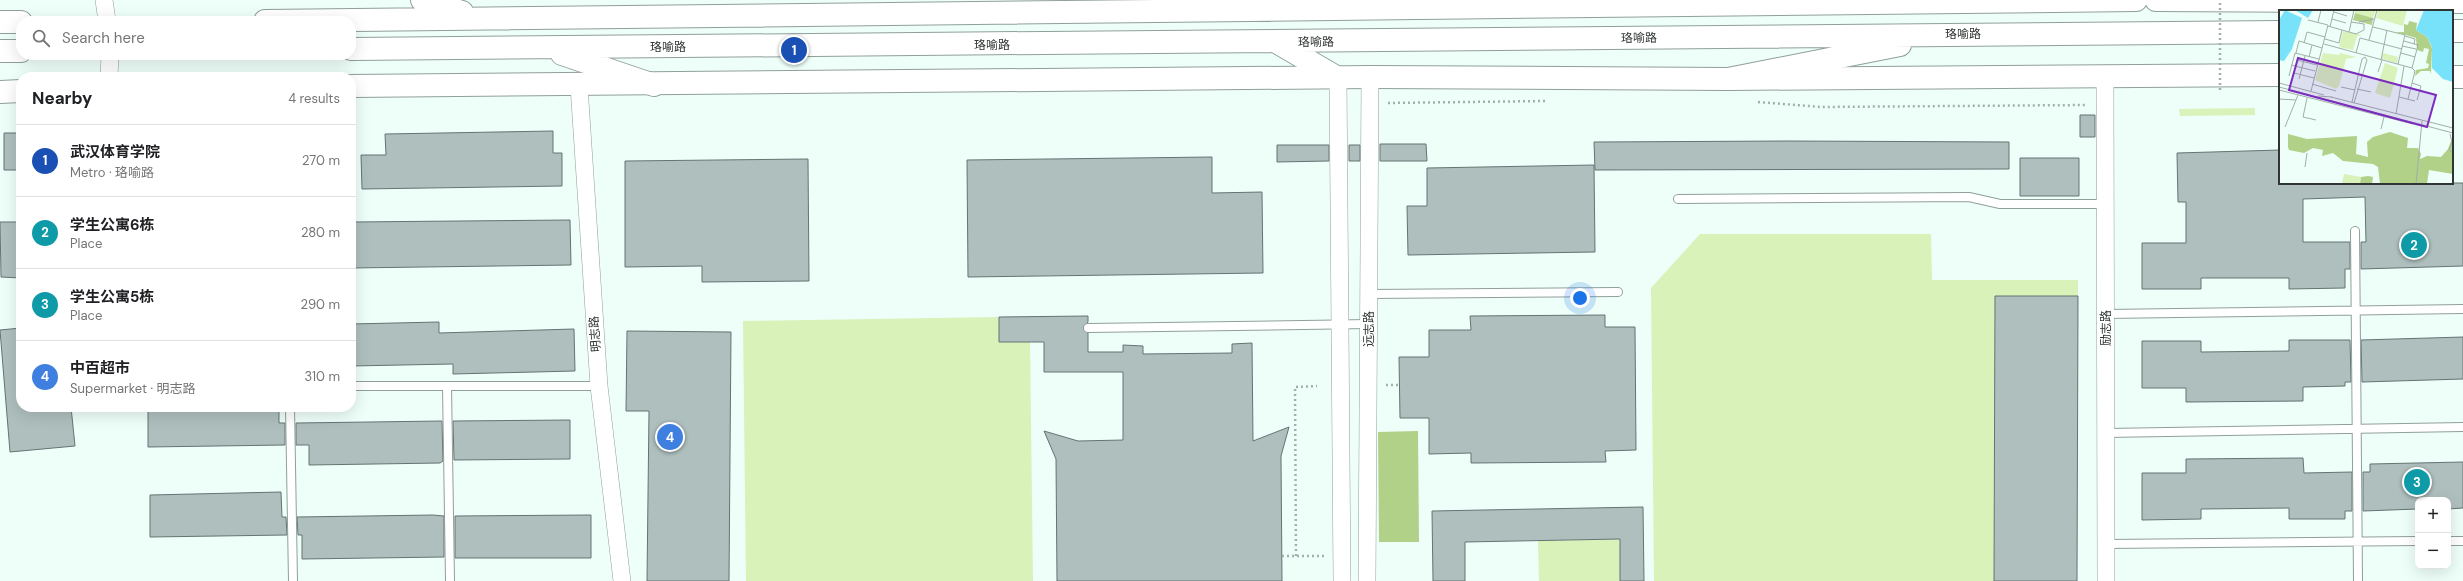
<!DOCTYPE html>
<html lang="en">
<head>
<meta charset="utf-8">
<style>
	:root { --surface:#fff; --page:#f2f2f2; --text:#202124; --muted:#757577; --line:#e0e0e0; --accent:#6e68e2 }
	body { margin:0; font-family:"DM Sans","Noto Sans SC",sans-serif; background:var(--page); color:var(--text) }
	.controls { position:absolute; right:12px; bottom:12px; display:grid; overflow:hidden; border-radius:8px; box-shadow:0 4px 16px #0002 }
	.controls button { width:36px; height:36px; display:grid; place-items:center; padding:0; border:0; border-bottom:1px solid var(--line); background:var(--surface); color:var(--text); font:20px sans-serif }
	.you { position:absolute; left:1580px; top:298px; width:14px; height:14px; margin:-10px; border:3px solid #fff; border-radius:50%; background:#1a73e8; box-shadow:0 0 0 6px #1a73e833 }
	.badge { display:grid; place-items:center; width:26px; height:26px; border-radius:50%; background:var(--accent); color:#fff; font-size:13px; font-weight:700 }
	.pin { position:absolute; translate:-50% -50%; border:2px solid #fff; box-shadow:0 1px 4px #0006 }
	.list { margin:0; padding:0; list-style:none }
	h2 { display:flex; justify-content:space-between; align-items:center; height:52px; margin:0; padding:0 16px; font-size:17px }
	h2 small { font-size:13px; font-weight:400; color:var(--muted) }
	.list li { display:grid; grid-template-columns:26px 1fr auto; gap:12px; align-items:center; box-sizing:border-box; height:72px; padding:0 16px; border-top:1px solid var(--line) }
	.list b { display:block; font-size:15px; white-space:nowrap }
	.list p { margin:0; font-size:13px; white-space:nowrap; color:var(--muted) }
	.list em { font-size:13px; font-style:normal; color:var(--muted) }
	.icon { flex:none; width:22px; height:22px; fill:none; stroke:currentColor; stroke-width:2; stroke-linecap:round; stroke-linejoin:round }
	.map { position:relative; flex:none; width:2463px; height:581px; overflow:hidden }
	.search { position:absolute; background:var(--surface); box-shadow:0 4px 16px #0002; left:16px; top:16px; width:340px; height:44px; display:flex; align-items:center; gap:10px; box-sizing:border-box; padding:0 14px; border-radius:16px; color:var(--muted); font-size:15px }
	.panel { position:absolute; background:var(--surface); box-shadow:0 4px 16px #0002; left:16px; top:72px; width:340px; height:340px; border-radius:16px }
	.map>svg:first-child { display:block }
	.green { fill:#d8f2ba }
	.forest { fill:#b0d187 }
	.building { fill:#aebfbe; stroke:#647473 }
	.lines { fill:none; stroke-linecap:round; stroke-linejoin:round }
	.service-casing { stroke:#909f99; stroke-width:10 }
	.minor-casing { stroke:#909f99; stroke-width:18 }
	.primary-casing { stroke:#909f99; stroke-width:24 }
	.trunk-casing { stroke:#909f99; stroke-width:24 }
	.path { stroke:#a3afab; stroke-width:2.5; stroke-dasharray:2 3; stroke-linecap:butt }
	.service { stroke:#fff; stroke-width:8 }
	.minor { stroke:#fff; stroke-width:17 }
	.primary { stroke:#fff; stroke-width:22 }
	.trunk { stroke:#fff; stroke-width:22 }
	.path-bridge { stroke:#a3afab; stroke-width:2.5; stroke-dasharray:2 3; stroke-linecap:butt }
	.labels { text-anchor:middle; stroke-width:3; stroke-linejoin:round; paint-order:stroke }
	.street-label { font-size:12px; fill:#2f3533; stroke:#fff }
	.inset-road { fill:none; stroke:#a2aea9; stroke-width:1 }
	.view { fill:#7b2cbf; fill-opacity:0.15; stroke:#7b2cbf; stroke-width:2 }
	.inset-edge { fill:none; stroke:#2f3533; stroke-width:2 }
</style>
</head>
<body>
<div class="map">
<svg width="2463" height="581" viewBox="0 0 2463 581">
	<rect width="100%" height="100%" fill="#eefef8"/>
	<!-- green -->
	<path class="green" d="M 2255,108 L 2255,115 L 2180,116 L 2179,109 Z
		M 1700,234 L 1931,234 L 1932,280 L 2078,280 L 2077,581 L 1654,581 L 1651,288 Z
		M 999,317 L 999,342 L 1030,342 L 1033,581 L 746,581 L 743,321 Z
		M 1620,539 L 1620,581 L 1539,581 L 1538,541 Z"/>
	<!-- forest -->
	<path class="forest" d="M 1418,431 L 1419,542 L 1379,542 L 1378,432 Z"/>
	<!-- building -->
	<path class="building" d="M 2080,115 L 2095,115 L 2095,137 L 2080,137 Z
		M 553,131 L 553,153 L 562,153 L 562,186 L 362,189 L 361,155 L 386,155 L 385,134 Z
		M 4,133 L 21,133 L 21,170 L 4,170 Z
		M 1788,141 L 2009,142 L 2009,169 L 1595,170 L 1594,142 Z
		M 1380,144 L 1426,144 L 1427,161 L 1380,161 Z
		M 1277,145 L 1329,145 L 1329,161 L 1277,162 Z
		M 1349,145 L 1360,145 L 1360,161 L 1349,161 Z
		M 2280,150 L 2280,183 L 2463,183 L 2463,266 L 2361,269 L 2361,242 L 2366,242 L 2365,197 L 2303,199 L 2303,242 L 2350,242 L 2350,269 L 2345,269 L 2345,288 L 2289,289 L 2289,278 L 2201,278 L 2201,289 L 2142,289 L 2142,243 L 2186,243 L 2186,202 L 2178,202 L 2177,153 Z
		M 1212,157 L 1212,193 L 1262,192 L 1263,273 L 968,277 L 967,160 Z
		M 2020,158 L 2079,158 L 2079,196 L 2020,196 Z
		M 808,159 L 809,281 L 702,282 L 702,266 L 625,267 L 625,161 Z
		M 1594,165 L 1595,252 L 1408,255 L 1407,206 L 1427,206 L 1427,168 Z
		M 570,220 L 571,265 L 351,268 L 351,222 Z
		M 0,222 L 21,222 L 21,278 L 1,277 Z
		M 1995,296 L 2078,296 L 2077,581 L 1994,581 Z
		M 1605,315 L 1605,327 L 1635,327 L 1636,450 L 1605,451 L 1606,462 L 1471,463 L 1471,453 L 1429,454 L 1429,418 L 1400,418 L 1399,357 L 1429,357 L 1429,330 L 1471,330 L 1470,316 Z
		M 1088,316 L 1088,322 L 1083,328 L 1088,333 L 1088,352 L 1123,352 L 1123,345 L 1143,346 L 1143,354 L 1232,353 L 1232,344 L 1252,343 L 1253,441 L 1289,427 L 1281,456 L 1282,581 L 1057,581 L 1056,459 L 1044,431 L 1078,441 L 1123,440 L 1123,372 L 1044,372 L 1044,342 L 999,342 L 999,317 Z
		M 439,322 L 439,333 L 574,329 L 575,371 L 453,374 L 453,364 L 351,366 L 351,324 Z
		M 21,328 L 21,407 L 71,407 L 75,446 L 10,452 L 0,330 Z
		M 627,331 L 731,332 L 729,581 L 647,581 L 649,411 L 626,411 Z
		M 2463,337 L 2463,379 L 2362,382 L 2361,340 Z
		M 2289,340 L 2350,340 L 2351,382 L 2345,382 L 2345,386 L 2303,387 L 2303,401 L 2186,402 L 2186,388 L 2142,388 L 2142,341 L 2201,341 L 2201,352 L 2289,351 Z
		M 148,407 L 279,407 L 279,423 L 285,423 L 285,445 L 148,447 Z
		M 570,420 L 570,459 L 454,460 L 453,421 Z
		M 442,421 L 443,461 L 440,463 L 309,465 L 309,445 L 296,445 L 296,423 Z
		M 2303,458 L 2304,473 L 2352,472 L 2352,511 L 2345,511 L 2345,519 L 2289,519 L 2289,508 L 2201,509 L 2201,519 L 2142,520 L 2142,473 L 2186,473 L 2186,459 Z
		M 2463,462 L 2463,508 L 2448,509 L 2448,500 L 2418,500 L 2418,509 L 2363,511 L 2363,472 L 2370,472 L 2370,464 Z
		M 281,492 L 282,517 L 286,517 L 287,535 L 150,537 L 150,495 Z
		M 1643,507 L 1644,581 L 1620,581 L 1620,539 L 1465,542 L 1465,581 L 1433,581 L 1432,511 Z
		M 433,515 L 444,516 L 444,557 L 302,559 L 302,535 L 298,535 L 297,517 Z
		M 591,515 L 591,558 L 455,558 L 455,516 Z"/>
	<g class="lines">
		<!-- service casing -->
		<g class="service-casing">
			<path id="service" d="M 1678,199 L 1969,197 L 2000,204 L 2105,204
				M 2355,231 L 2358,581
				M 1369,294 L 1618,292
				M 2105,314 L 2463,309
				M 1088,328 L 1369,324
				M 351,386 L 599,386
				M 447,386 L 450,581
				M 290,407 L 293,581
				M 2106,433 L 2463,427
				M 2448,541 L 2463,541
				M 2106,544 L 2418,541"/>
		</g>
		<!-- minor casing -->
		<g class="minor-casing">
			<path id="minor" d="M 104,0 L 107,21
				M 2105,75 L 2106,581
				M 109,77 L 110,55
				M 1338,78 L 1342,581
				M 579,86 L 599,386 L 622,581
				M 1367,581 L 1370,77"/>
		</g>
		<!-- primary casing -->
		<g class="primary-casing">
			<path id="primary" d="M 2452,77 L 2463,77
				M 351,86 L 1370,77 L 1728,79 L 2280,75
				M 0,92 L 21,91"/>
		</g>
		<!-- trunk casing -->
		<g class="trunk-casing">
			<path id="trunk" d="M 422,0 L 462,12
				M 2156,0 L 2463,2
				M 265,21 L 2136,0
				M 0,22 L 21,22
				M 2452,31 L 2463,31
				M 1278,43 L 1338,78
				M 351,49 L 2280,32
				M 0,51 L 21,51
				M 562,54 L 654,85
				M 1728,79 L 1900,45"/>
		</g>
		<!-- path -->
		<path class="path" d="M 1758,102 L 1821,107 L 2087,105
			M 1388,103 L 1547,101
			M 1386,385 L 1400,385
			M 1282,556 L 1324,556
			M 1296,556 L 1295,387 L 1317,386"/>
		<!-- service -->
		<use href="#service" class="service"/>
		<!-- minor -->
		<use href="#minor" class="minor"/>
		<!-- primary -->
		<use href="#primary" class="primary"/>
		<!-- trunk -->
		<use href="#trunk" class="trunk"/>
		<!-- path-bridge -->
		<path class="path-bridge" d="M 2220,90 L 2220,0"/>
	</g>
	<g class="labels">
		<!-- street labels -->
		<g class="street-label">
			<text x="1963" y="38">珞喻路</text>
			<text transform="translate(1639 38) rotate(-1)" y="4">珞喻路</text>
			<text transform="translate(1316 42) rotate(-1)" y="4">珞喻路</text>
			<text x="992" y="49">珞喻路</text>
			<text x="668" y="51">珞喻路</text>
			<text transform="translate(2106 328) rotate(-90)" y="4">励志路</text>
			<text transform="translate(1369 329) rotate(-90)" y="4">远志路</text>
			<text transform="translate(595 334) rotate(-94)" y="4">明志路</text>
		</g>
	</g>
	<!-- overview -->
	<g transform="translate(2279 10)">
		<rect width="174" height="174" fill="#eefef8"/>
		<path d="M 76,0 L 97,0 L 94,8 L 76,3 ZM 99,0 L 128,0 L 124,16 L 97,8 ZM 64,21 L 83,25 L 78,26 L 74,40 L 60,37 ZM 44,43 L 60,45 L 61,43 L 77,47 L 67,49 L 60,76 L 57,79 L 36,70 ZM 104,43 L 119,47 L 118,53 L 103,49 ZM 106,53 L 119,58 L 111,88 L 96,83 ZM 65,164 L 82,167 L 81,174 L 63,174 Z" fill="#d8f2ba"/>
		<path d="M 76,3 L 94,8 L 93,15 L 74,10 ZM 130,11 L 138,13 L 137,20 L 148,27 L 153,38 L 152,64 L 151,61 L 142,61 L 136,66 L 137,60 L 149,58 L 150,54 L 147,53 L 150,39 L 145,38 L 144,42 L 138,40 L 137,28 L 117,22 L 125,22 L 125,14 L 129,15 ZM 111,122 L 129,128 L 128,138 L 139,138 L 142,144 L 141,149 L 148,146 L 162,147 L 169,139 L 174,126 L 174,164 L 150,160 L 148,174 L 101,174 L 99,157 L 94,154 L 64,151 L 54,143 L 43,146 L 44,140 L 34,138 L 25,143 L 10,140 L 9,137 L 9,124 L 28,129 L 78,126 L 77,144 L 89,147 L 88,132 L 94,127 ZM 89,166 L 94,167 L 93,174 L 81,174 L 82,167 Z" fill="#b0d187"/>
		<path d="M 6,0 L 23,8 L 13,39 L 5,51 L 0,50 L 0,10 ZM 16,0 L 34,0 L 29,8 ZM 145,0 L 174,0 L 174,72 L 164,69 L 153,58 L 153,37 L 148,27 L 137,20 Z" fill="#78e2fb"/>
		<path class="inset-road" d="M 55,2 L 68,6M 53,9 L 67,13M 29,10 L 49,15 L 32,81M 39,12 L 42,0M 80,12 L 95,9M 49,16 L 77,24 L 85,20 L 85,14 L 72,12M 51,17 L 55,0M 94,17 L 126,25 L 119,54M 70,22 L 75,0M 126,26 L 136,29 L 135,34M 46,29 L 60,33 L 63,20M 90,30 L 98,0M 125,31 L 139,35 L 133,58 L 136,61 L 129,89M 25,33 L 28,22 L 46,27M 45,34 L 133,58M 123,36 L 137,39M 17,43 L 20,31 L 43,38M 77,43 L 81,28 L 123,39M 122,43 L 136,47M 30,47 L 33,35M 18,50 L 38,55M 102,50 L 108,20M 12,55 L 36,61M 99,62 L 103,50M 15,63 L 35,68M 10,66 L 16,43 L 40,49M 20,69 L 26,46M 0,73 L 45,85M 133,73 L 142,76 L 138,90M 33,74 L 57,81M 0,77 L 174,123M 62,77 L 76,80M 78,79 L 92,82M 0,80 L 134,114M 39,86 L 53,87M 52,87 L 174,118M 120,87 L 136,91M 28,88 L 24,107 L 37,110M 0,89 L 17,90M 73,92 L 83,49 L 86,47 L 88,50 L 75,93M 117,104 L 125,56M 6,117 L 19,85M 102,119 L 105,107M 171,124 L 173,132 L 170,140 L 174,143M 26,157 L 28,143M 137,174 L 143,111"/>
		<path class="view" d="M 19,48 L 157,85 L 148,117 L 10,80 Z"/>
		<rect width="174" height="174" class="inset-edge"/>
	</g>
</svg>
<div class="controls">
<button>+</button>
<button>−</button>
</div>
<div class="you"></div>
<div class="pin badge" style="left:794px;top:50px;background:#1a4fb4">1</div>
<div class="pin badge" style="left:2414px;top:245px;background:#0f9aa8">2</div>
<div class="pin badge" style="left:2417px;top:482px;background:#0f9aa8">3</div>
<div class="pin badge" style="left:670px;top:437px;background:#3f7fe0">4</div>
<div class="search"><svg class="icon" aria-label="search" viewBox="0 0 24 24"><circle cx="10" cy="10" r="6"/><path d="M15 15l6 6"/></svg>Search here</div>
<section class="panel">
<h2>Nearby<small>4 results</small></h2>
<ul class="list">
<li><span class="badge" style="background:#1a4fb4">1</span><div><b>武汉体育学院</b><p>Metro · 珞喻路</p></div><em>270 m</em></li>
<li><span class="badge" style="background:#0f9aa8">2</span><div><b>学生公寓6栋</b><p>Place</p></div><em>280 m</em></li>
<li><span class="badge" style="background:#0f9aa8">3</span><div><b>学生公寓5栋</b><p>Place</p></div><em>290 m</em></li>
<li><span class="badge" style="background:#3f7fe0">4</span><div><b>中百超市</b><p>Supermarket · 明志路</p></div><em>310 m</em></li>
</ul>
</section>
</div>
</body>
</html>
